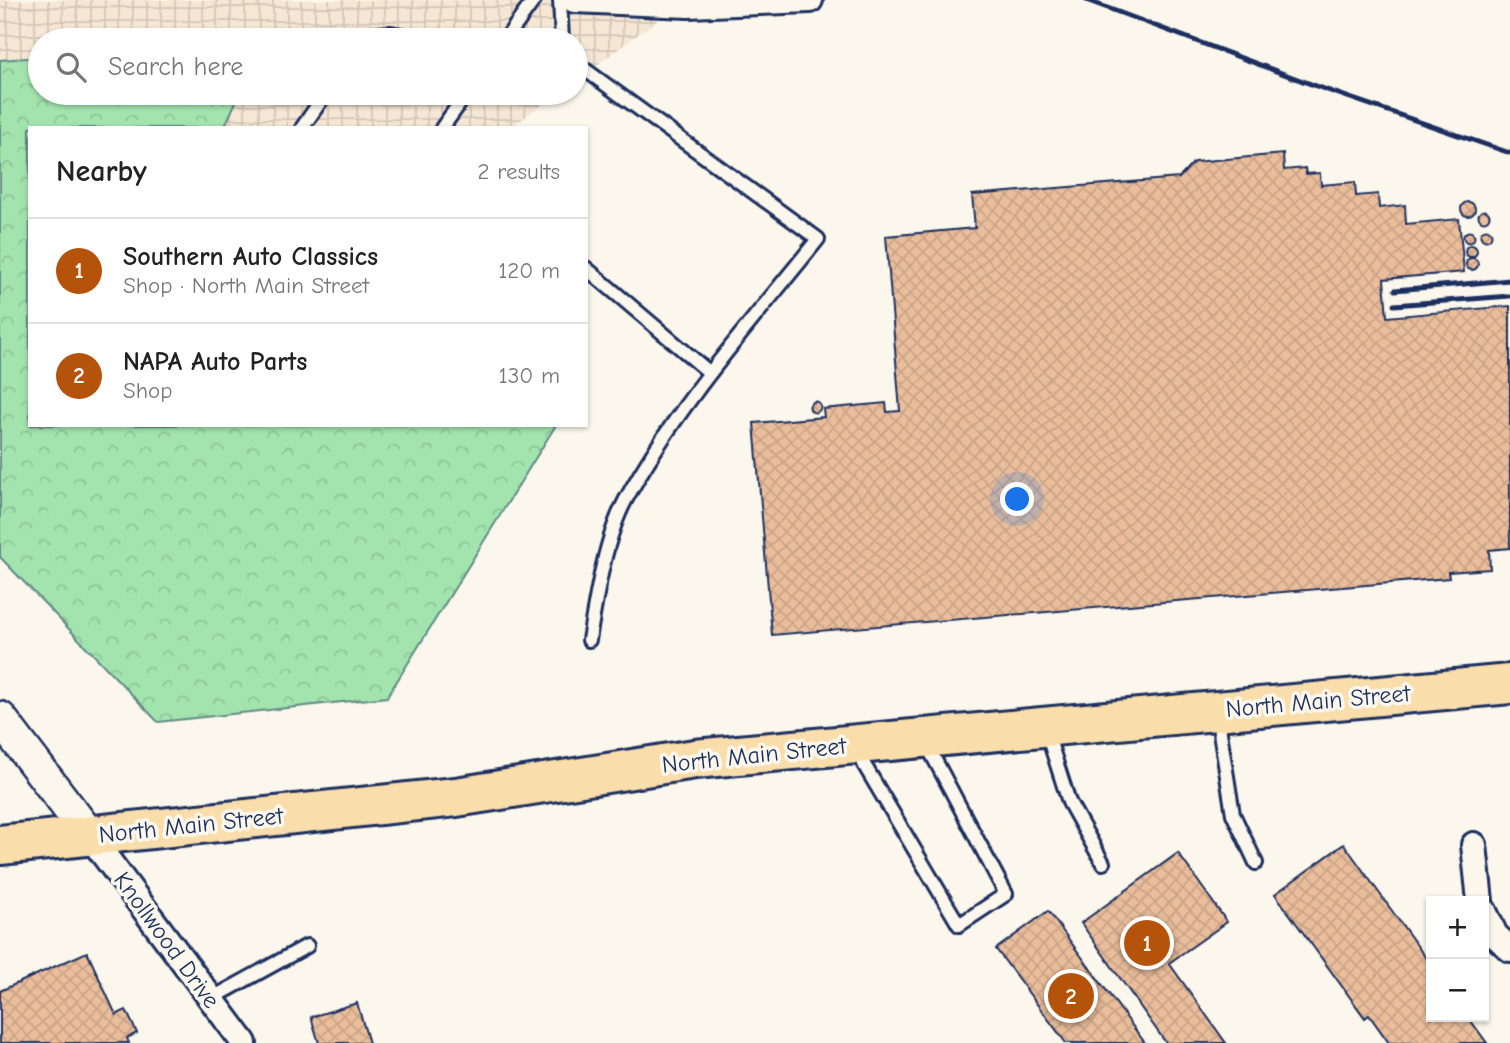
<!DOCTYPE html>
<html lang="en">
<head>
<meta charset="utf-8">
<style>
	:root { --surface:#fff; --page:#f2f2f2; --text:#222; --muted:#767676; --line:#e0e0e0; --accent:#b45309 }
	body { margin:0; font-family:"Comic Neue",sans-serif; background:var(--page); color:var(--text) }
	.controls { position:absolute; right:21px; bottom:21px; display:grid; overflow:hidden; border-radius:0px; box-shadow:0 2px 5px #0004 }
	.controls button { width:63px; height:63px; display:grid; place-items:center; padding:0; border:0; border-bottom:2px solid var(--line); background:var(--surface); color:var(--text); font:35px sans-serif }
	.you { position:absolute; left:1018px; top:500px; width:24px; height:24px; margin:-18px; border:5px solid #fff; border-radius:50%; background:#1a73e8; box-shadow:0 0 0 10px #1a73e833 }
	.badge { display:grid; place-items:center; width:46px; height:46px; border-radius:50%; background:var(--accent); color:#fff; font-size:23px; font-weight:700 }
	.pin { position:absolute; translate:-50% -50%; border:4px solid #fff; box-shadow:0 2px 7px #0006 }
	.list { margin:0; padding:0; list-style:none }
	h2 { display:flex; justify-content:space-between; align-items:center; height:91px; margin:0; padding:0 28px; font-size:30px }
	h2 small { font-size:23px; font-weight:400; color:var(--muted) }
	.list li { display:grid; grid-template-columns:46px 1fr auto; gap:21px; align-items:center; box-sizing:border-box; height:105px; padding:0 28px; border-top:2px solid var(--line) }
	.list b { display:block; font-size:26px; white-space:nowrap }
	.list p { margin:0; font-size:23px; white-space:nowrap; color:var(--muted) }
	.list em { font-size:23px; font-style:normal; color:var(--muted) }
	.icon { flex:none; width:38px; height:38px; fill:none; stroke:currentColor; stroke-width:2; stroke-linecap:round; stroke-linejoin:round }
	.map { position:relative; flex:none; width:1510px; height:1043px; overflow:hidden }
	.search { position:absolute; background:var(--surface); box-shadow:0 2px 5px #0004; left:28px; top:28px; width:560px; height:77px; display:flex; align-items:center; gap:18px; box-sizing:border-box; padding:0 24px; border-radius:38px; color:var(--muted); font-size:26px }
	.panel { position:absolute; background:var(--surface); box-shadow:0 2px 5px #0004; left:28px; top:126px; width:560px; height:301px; border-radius:0px }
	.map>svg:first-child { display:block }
	.industrial { fill:url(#industrial-grid) }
	.forest { fill:url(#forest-crowns); stroke:#5f8a86; stroke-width:2 }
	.building { fill:url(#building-cross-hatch); stroke:#1b2f5e; stroke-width:2 }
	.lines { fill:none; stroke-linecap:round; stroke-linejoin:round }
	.service-casing { stroke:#1b2f5e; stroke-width:18 }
	.minor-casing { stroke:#1b2f5e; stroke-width:30 }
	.tertiary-casing { stroke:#1b2f5e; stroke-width:37 }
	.primary-casing { stroke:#1b2f5e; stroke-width:44 }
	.service { stroke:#fbf7ec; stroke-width:12 }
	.minor { stroke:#fbf7ec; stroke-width:24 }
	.tertiary { stroke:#fbf7ec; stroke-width:32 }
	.primary { stroke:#f9deab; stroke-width:38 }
	.rail { stroke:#1b2f5e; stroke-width:5 }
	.labels { text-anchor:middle; stroke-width:7; stroke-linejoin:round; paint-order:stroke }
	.street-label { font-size:24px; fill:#1b2f5e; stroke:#fbf7ec }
</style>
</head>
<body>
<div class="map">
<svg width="1510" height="1043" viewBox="0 0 1510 1043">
	<defs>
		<pattern id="industrial-grid" width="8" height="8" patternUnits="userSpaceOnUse" patternTransform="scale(1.75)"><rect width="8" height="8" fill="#f6e6d4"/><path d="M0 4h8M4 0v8" fill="none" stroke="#d2c6b8"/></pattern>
		<pattern id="forest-crowns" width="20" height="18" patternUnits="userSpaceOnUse" patternTransform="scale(1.75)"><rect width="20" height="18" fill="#a3e4ae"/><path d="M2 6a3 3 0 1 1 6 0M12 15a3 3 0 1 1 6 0" fill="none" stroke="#8cc498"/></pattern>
		<pattern id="building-cross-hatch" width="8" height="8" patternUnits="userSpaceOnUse" patternTransform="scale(1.75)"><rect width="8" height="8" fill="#ebbe9b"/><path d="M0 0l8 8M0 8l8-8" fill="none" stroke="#c9a488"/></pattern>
	</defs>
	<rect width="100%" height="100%" fill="#fbf7ec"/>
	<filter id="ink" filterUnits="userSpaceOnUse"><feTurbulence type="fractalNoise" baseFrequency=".0143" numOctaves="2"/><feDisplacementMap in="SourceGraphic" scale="14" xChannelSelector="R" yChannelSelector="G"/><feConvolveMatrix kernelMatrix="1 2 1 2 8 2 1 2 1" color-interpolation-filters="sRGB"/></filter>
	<g filter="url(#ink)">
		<!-- industrial -->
		<path class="industrial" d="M 0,0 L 685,0 L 576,80 L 576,40 L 40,40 L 40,93 L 558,93 L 510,128 L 30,128 L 30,425 L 0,500 Z"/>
		<!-- forest -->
		<path class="forest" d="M 40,57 L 40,93 L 240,93 L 224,128 L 30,128 L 30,425 L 556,425 L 387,697 L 158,722 L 0,557 L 0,60 Z"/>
		<!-- building -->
		<path class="building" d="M 1283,154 L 1284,170 L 1305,168 L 1306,174 L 1320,173 L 1321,185 L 1355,182 L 1356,196 L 1378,194 L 1379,208 L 1405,205 L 1406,224 L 1459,219 L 1464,272 L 1384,279 L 1387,317 L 1510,306 L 1510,548 L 1489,550 L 1490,569 L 1448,572 L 1449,578 L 772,635 L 754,423 L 824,417 L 823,409 L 886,403 L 887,412 L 900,411 L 886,236 L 975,228 L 972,195 L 1179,178 L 1194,162 Z
			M1461 209a7 7 0 1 1 14 0a7 7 0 1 1-14 0Z
			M1478.5 216a5.5 5.5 0 1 1 11 0a5.5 5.5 0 1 1-11 0Z
			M1480.5 235a5.5 5.5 0 1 1 11 0a5.5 5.5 0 1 1-11 0Z
			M1463.5 237a5.5 5.5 0 1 1 11 0a5.5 5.5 0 1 1-11 0Z
			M1465 251a6 6 0 1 1 12 0a6 6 0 1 1-12 0Z
			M1466 264a6 6 0 1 1 12 0a6 6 0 1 1-12 0Z
			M809.5 407a5.5 5.5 0 1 1 11 0a5.5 5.5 0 1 1-11 0Z
			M 1344,844 L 1431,965 L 1431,1017 L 1468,1017 L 1487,1043 L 1389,1043 L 1369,1015 L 1365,1018 L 1275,894 Z
			M 1178,853 L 1227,922 L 1169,963 L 1226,1043 L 1166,1043 L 1081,923 Z
			M 1048,911 L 1145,1043 L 1066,1043 L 996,949 Z
			M 87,952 L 116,1015 L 126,1010 L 137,1033 L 127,1038 L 129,1043 L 0,1043 L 0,991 Z
			M 357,1003 L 369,1043 L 319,1043 L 311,1017 Z"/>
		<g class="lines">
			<!-- service casing -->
			<g class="service-casing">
				<path id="service" d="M 560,0 L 562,40
					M 362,40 L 365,35 L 391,33 L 426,40
					M 505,40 L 534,0
					M 576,63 L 818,239 C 751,323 676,406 625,501 C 605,539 596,598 589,640
					M 302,128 L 326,93
					M 442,128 L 467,93
					M 586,268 L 710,373
					M 1217,714 L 1233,814 L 1256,863
					M 1046,730 L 1069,802 L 1103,863
					M 856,751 L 959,925 L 1006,894 L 926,743
					M 209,1000 L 307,946"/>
			</g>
			<!-- minor casing -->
			<g class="minor-casing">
				<path id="minor" d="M 574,0 L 688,5 L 810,0
					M 90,836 L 244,1043
					M 1474,845 L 1480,901
					M 1484,911 L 1495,935 L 1510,949"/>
			</g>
			<!-- tertiary casing -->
			<g class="tertiary-casing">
				<path id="tertiary" d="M 0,718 L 90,836"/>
			</g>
			<!-- primary casing -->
			<g class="primary-casing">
				<path id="primary" d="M 0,845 L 456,797 L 695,759 L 1510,684"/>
			</g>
			<!-- service -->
			<use href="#service" class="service"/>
			<!-- minor -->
			<use href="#minor" class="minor"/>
			<!-- tertiary -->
			<use href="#tertiary" class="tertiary"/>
			<!-- primary -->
			<use href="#primary" class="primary"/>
			<!-- rail -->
			<path class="rail" d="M 1086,0 L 1327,90 L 1510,153
				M 1395,290 L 1510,280
				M 1394,305 L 1510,296"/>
		</g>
	</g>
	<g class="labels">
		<!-- street labels -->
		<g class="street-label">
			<text transform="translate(1318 701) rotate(-5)" y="8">North Main Street</text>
			<text transform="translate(754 755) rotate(-6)" y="8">North Main Street</text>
			<text transform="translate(191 825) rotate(-6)" y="8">North Main Street</text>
			<text transform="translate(167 940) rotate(54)" y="8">Knollwood Drive</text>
		</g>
	</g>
</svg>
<div class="controls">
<button>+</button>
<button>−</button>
</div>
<div class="you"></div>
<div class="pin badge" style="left:1147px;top:943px">1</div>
<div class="pin badge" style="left:1071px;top:996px">2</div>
<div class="search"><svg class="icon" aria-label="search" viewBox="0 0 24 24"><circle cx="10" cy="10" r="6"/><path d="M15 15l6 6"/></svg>Search here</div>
<section class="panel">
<h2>Nearby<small>2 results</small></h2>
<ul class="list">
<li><span class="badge">1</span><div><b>Southern Auto Classics</b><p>Shop · North Main Street</p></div><em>120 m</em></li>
<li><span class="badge">2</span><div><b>NAPA Auto Parts</b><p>Shop</p></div><em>130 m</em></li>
</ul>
</section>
</div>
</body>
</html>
